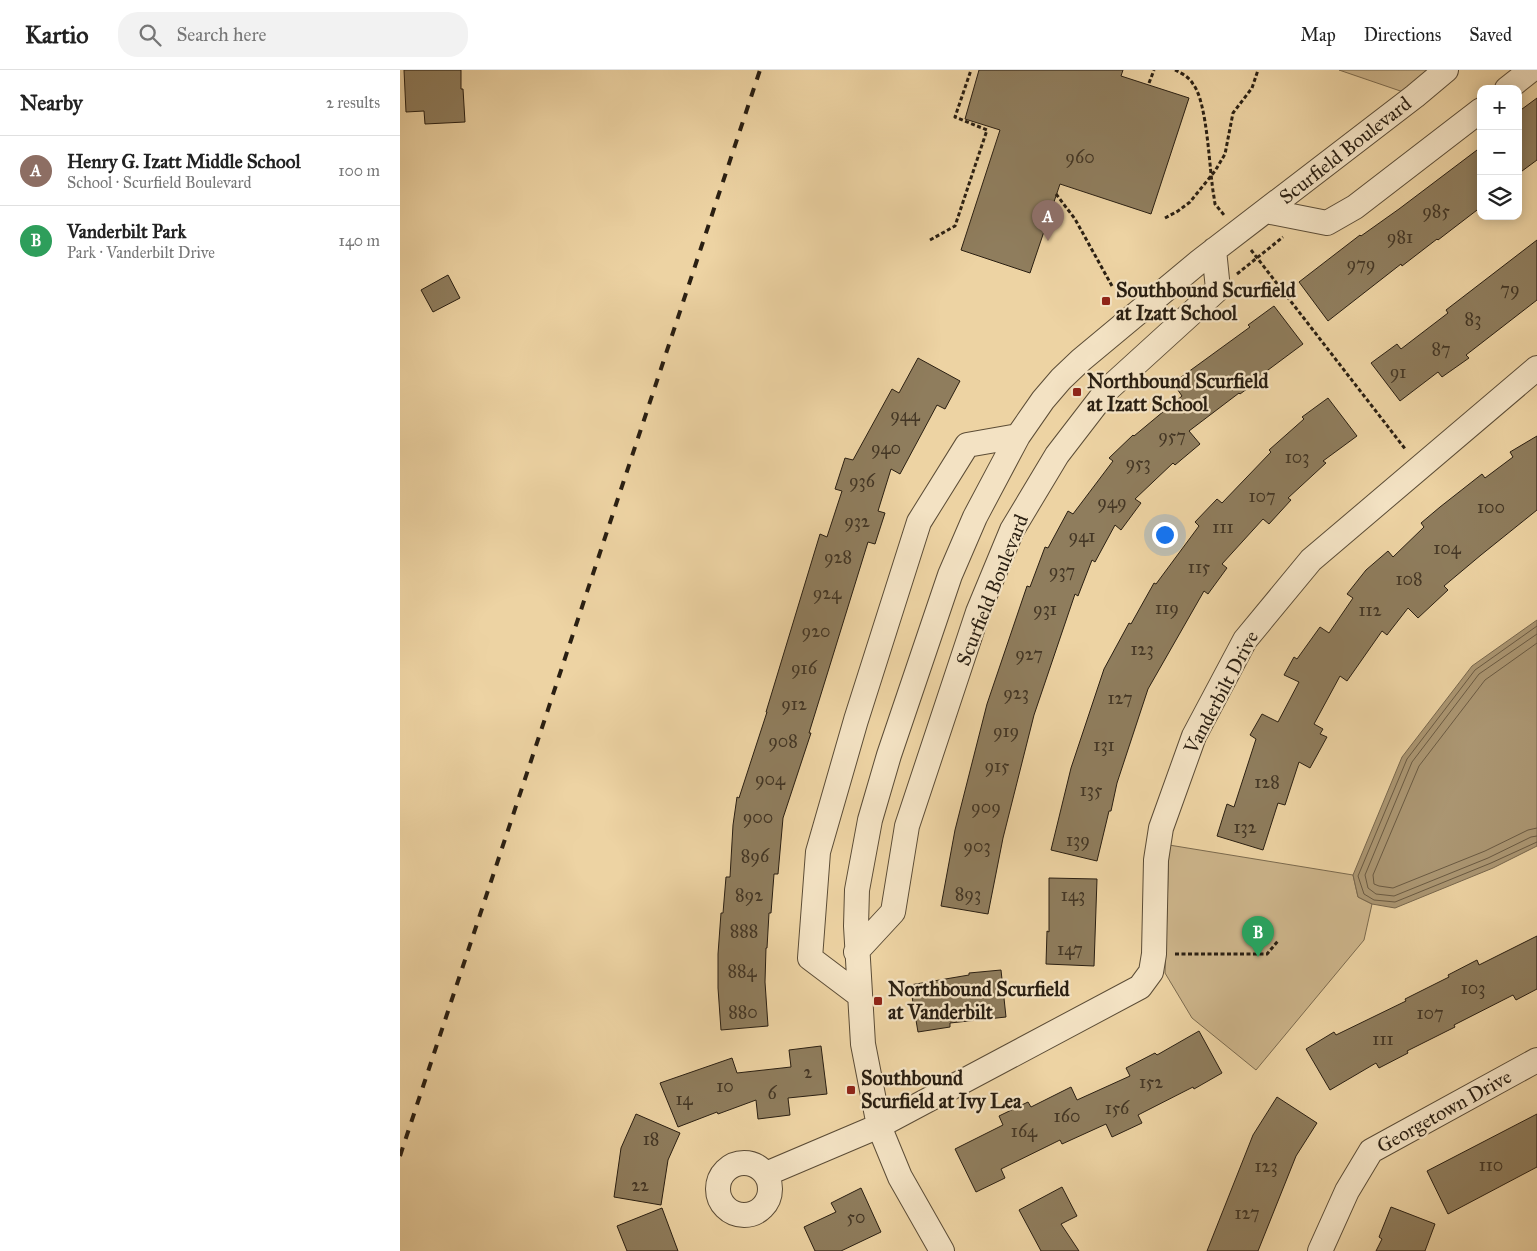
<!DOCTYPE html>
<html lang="en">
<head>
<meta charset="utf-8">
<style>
	:root { --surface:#fff; --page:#f2f2f2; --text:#222; --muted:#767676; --line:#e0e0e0; --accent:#0f766e }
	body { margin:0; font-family:"IM FELL Great Primer",serif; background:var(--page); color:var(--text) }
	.controls { position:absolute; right:15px; top:15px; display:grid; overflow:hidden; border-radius:10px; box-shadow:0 2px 12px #0003 }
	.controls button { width:45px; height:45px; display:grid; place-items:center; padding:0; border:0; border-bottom:1px solid var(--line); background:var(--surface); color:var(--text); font:25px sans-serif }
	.you { position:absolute; left:764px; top:464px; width:18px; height:18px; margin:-12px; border:4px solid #fff; border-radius:50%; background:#1a73e8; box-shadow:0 0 0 8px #1a73e833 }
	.badge { display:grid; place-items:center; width:32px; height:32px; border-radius:50%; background:var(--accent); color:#fff; font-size:16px; font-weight:700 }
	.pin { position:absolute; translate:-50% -41px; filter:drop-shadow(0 1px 2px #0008) }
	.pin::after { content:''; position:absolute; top:26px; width:18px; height:15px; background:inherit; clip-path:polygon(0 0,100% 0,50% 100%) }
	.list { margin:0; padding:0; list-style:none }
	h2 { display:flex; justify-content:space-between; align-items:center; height:65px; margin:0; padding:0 20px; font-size:21px }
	h2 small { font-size:16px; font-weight:400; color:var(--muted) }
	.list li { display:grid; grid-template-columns:32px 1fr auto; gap:15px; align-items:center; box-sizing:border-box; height:70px; padding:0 20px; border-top:1px solid var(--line) }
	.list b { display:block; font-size:19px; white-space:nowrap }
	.list p { margin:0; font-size:16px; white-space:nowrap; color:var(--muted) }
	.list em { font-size:16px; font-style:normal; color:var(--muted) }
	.icon { flex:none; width:28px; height:28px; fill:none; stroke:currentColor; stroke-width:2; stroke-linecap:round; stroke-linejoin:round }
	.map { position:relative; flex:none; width:1137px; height:1181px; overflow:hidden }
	header { display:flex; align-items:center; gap:30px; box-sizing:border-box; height:70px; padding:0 25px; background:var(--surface); border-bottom:1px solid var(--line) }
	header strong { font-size:24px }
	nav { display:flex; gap:28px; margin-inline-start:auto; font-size:18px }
	.search { width:350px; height:45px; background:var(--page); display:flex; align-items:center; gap:12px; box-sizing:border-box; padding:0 18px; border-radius:20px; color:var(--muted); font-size:19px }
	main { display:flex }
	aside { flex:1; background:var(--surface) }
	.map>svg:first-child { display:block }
	.green { fill:#ccb48a; stroke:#7b6a4e }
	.water { fill:#ab9672; stroke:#77664c }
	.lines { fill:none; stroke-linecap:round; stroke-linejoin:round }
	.shore { stroke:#6a5a42; stroke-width:1 }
	.building { fill:#8f7d5d; stroke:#2a1f12 }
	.minor-casing { stroke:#5b4c36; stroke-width:26 }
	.path { stroke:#2a1f12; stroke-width:3; stroke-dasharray:4 2.5; stroke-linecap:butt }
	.minor { stroke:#f3e2c3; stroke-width:24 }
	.rail { stroke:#2a1f12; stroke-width:4; stroke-dasharray:9 9; stroke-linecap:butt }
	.poi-dot { fill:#8f2418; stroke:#f3e2c3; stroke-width:2 }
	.labels { text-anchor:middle; stroke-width:4.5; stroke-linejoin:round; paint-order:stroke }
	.number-label { font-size:18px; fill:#433625 }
	.street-label { font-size:20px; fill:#2a1f12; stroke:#f3e2c3 }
	.poi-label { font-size:20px; font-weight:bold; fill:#2a1f12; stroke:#f3e2c3; text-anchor:start }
</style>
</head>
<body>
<header>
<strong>Kartio</strong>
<div class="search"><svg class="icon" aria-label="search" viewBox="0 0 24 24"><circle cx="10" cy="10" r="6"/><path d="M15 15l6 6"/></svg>Search here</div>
<nav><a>Map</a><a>Directions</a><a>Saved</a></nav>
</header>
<main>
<aside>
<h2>Nearby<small>2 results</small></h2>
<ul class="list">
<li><span class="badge" style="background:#8d6e63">A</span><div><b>Henry G. Izatt Middle School</b><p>School · Scurfield Boulevard</p></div><em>100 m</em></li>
<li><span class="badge" style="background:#2e9e5b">B</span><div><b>Vanderbilt Park</b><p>Park · Vanderbilt Drive</p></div><em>140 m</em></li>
</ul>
</aside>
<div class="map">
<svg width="1137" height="1181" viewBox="0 0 1137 1181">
	<rect width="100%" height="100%" fill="#edd3a3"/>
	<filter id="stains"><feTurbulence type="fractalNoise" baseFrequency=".004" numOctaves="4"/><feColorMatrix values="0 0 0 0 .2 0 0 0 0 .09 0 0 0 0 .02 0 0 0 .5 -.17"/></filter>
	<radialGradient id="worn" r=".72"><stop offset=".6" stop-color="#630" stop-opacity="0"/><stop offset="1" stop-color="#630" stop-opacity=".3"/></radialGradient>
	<!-- green -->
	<path class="green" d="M 939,0 L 1046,0 L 1015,26 Z
		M 769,775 L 953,805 L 958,827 L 972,834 L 964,870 L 856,1000 L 792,948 L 765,903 Z"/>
	<!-- water -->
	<path class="water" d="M 1137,550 L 1137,776 L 1093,798 L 995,838 L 972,834 L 958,827 L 953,805 L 1002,687 L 1072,596 Z"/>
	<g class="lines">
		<!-- shore -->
		<path class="shore" d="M 1137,556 L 1075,600 L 1007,689 L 958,806 L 964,824 L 974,830 L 995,832 L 1091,793 L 1137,772
			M 1137,564 L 1079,604 L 1012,692 L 965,805 L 968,818 L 976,824 L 994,826 L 1088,788 L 1131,767 L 1137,766
			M 1137,573 L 1085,610 L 1019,696 L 973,805 L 974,814 L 979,816 L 993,818 L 1085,781 L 1128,760 L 1137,758"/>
	</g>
	<!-- building -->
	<path class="building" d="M 4,0 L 61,0 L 61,19 L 63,19 L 65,52 L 25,54 L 24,41 L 6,42 Z
		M 579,0 L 723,0 L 721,6 L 789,28 L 751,144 L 660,114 L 630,203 L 561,180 L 600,60 L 565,49 Z
		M 1137,28 L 1137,90 L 1118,104 L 1118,42 Z
		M 1081,77 L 1081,137 L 1038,170 L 1037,169 L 1002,196 L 1001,194 L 928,251 L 899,212 L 960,165 L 961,166 L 999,139 Z
		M 1137,170 L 1137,230 L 1066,285 L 1069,288 L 1042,307 L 1038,302 L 1000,331 L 971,293 L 997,274 L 1001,279 L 1048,243 L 1046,240 Z
		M 48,205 L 60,228 L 33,242 L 21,220 Z
		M 874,236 L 903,274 L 864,303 L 866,305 L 840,324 L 839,323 L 789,361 L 800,374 L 775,395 L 773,393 L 735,429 L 741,433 L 721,460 L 715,455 L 695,492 L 692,490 L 678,526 L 675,524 L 634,645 L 603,768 L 588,844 L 541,836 L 555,760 L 587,634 L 627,516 L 630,517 L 645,477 L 648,478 L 668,441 L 673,444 L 713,391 L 709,388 L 733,365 L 734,366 L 782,326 L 773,313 L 850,257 L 848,255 Z
		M 518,288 L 560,311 L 545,339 L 537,335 L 500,404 L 491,399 L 478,441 L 485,443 L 475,474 L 468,472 L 409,663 L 411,663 L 383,748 L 378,804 L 374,804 L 371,843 L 369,843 L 367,878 L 366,878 L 365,912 L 368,956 L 321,960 L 318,918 L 318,884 L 321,843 L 323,843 L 326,807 L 330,807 L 333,755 L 337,727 L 339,728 L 367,642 L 366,642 L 420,464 L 427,467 L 442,421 L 435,419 L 445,388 L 453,390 L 492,319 L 499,323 Z
		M 928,328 L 957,366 L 923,391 L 926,393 L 888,428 L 891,430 L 869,454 L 863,449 L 822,494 L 827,498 L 808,524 L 804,521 L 748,619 L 717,713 L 711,741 L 709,741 L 697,791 L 651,780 L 671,698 L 704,599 L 729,553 L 731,554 L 754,513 L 756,514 L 799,456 L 795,452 L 817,429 L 822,433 L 871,382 L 869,380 L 904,349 L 902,347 Z
		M 1137,366 L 1137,440 L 1081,485 L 1044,516 L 1048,520 L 1018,548 L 1008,538 L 987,565 L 982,561 L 947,611 L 940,606 L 914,654 L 923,659 L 920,664 L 927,667 L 910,698 L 899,692 L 885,735 L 878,733 L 863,780 L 817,766 L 827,734 L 834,737 L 856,669 L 850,665 L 862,644 L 878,652 L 899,612 L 884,605 L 894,587 L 897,589 L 920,557 L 929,563 L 953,528 L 947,524 L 966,500 L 988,481 L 993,487 L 1024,457 L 1021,453 L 1040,437 L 1082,404 L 1085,408 L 1113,387 L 1110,382 Z
		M 649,808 L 697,809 L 694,896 L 646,894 L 647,861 L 649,862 Z
		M 1137,866 L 1137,919 L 1116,930 L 1113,925 L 1054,955 L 1055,957 L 1007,981 L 1008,983 L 979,998 L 976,993 L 930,1020 L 906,979 L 934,962 L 936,965 L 1006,931 L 1005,929 L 1049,907 L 1048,905 L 1077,890 L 1079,895 Z
		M 601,900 L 606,947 L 550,953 L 550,957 L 518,962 L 510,915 L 569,905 L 569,903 Z
		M 799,961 L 822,1003 L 794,1019 L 793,1017 L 738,1045 L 742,1053 L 712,1067 L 706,1054 L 662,1074 L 660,1070 L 601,1099 L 605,1108 L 576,1122 L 555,1079 L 603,1055 L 599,1046 L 628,1032 L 631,1037 L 671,1017 L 677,1030 L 730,1006 L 726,998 L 755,983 L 757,985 Z
		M 421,976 L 427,1024 L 388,1028 L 390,1045 L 358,1049 L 356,1030 L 318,1044 L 317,1042 L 278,1057 L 260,1013 L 332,988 L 337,1003 L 391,997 L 389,980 Z
		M 877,1027 L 917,1053 L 896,1086 L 858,1181 L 807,1181 L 853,1065 Z
		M 236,1044 L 280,1063 L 268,1090 L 261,1135 L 214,1127 L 221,1078 Z
		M 1137,1044 L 1137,1097 L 1048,1144 L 1027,1101 Z
		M 662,1117 L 677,1146 L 661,1154 L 679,1181 L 641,1181 L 619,1140 Z
		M 461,1118 L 481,1162 L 441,1181 L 415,1181 L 404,1157 L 436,1142 L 431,1133 Z
		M 991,1137 L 1035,1154 L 1025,1181 L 976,1181 L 982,1169 L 979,1167 Z
		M 262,1138 L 278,1181 L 227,1181 L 217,1156 Z"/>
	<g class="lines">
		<!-- minor casing -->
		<g class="minor-casing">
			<path id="minor" d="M 1107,19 L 1131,0
				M 866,141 L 927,153 L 955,137 L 1081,40
				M 456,882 L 493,842 L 507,756 L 578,542 L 612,460 L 657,385 L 707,320 L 818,219 L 814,180
				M 459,925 L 410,888 L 418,782 L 456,650 L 519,452 L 567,375 L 618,366
				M318 1119a26 26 0 1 1 52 0a26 26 0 1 1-52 0Z
				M 366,1104 L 479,1056 L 740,917 L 751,902 L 754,884 L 756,790 L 761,758 L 794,666 L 845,570 L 911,490 L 1137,298
				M 542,1181 L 500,1107 L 479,1056 L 463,974 L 456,856 L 457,820 L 470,750 L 489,685 L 550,505 L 575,447 L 618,366 L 643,330 L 661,309 L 681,290 L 800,191 L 1015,26 L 1046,0
				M 920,1181 L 947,1121 L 971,1081 L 1137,990"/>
		</g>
		<!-- path -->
		<path class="path" d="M 775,0 C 781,3 789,7 793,14 C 808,33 809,101 814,127 L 815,134 L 824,145
			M 749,13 L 754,0
			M 656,124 L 675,149 L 712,216
			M 765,148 L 778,141 L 790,132 L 815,101 L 825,84 L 833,43 L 852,18 L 858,0
			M 530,170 L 555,156 L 587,60 L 555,47 L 571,0
			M 851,180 L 1006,380
			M 837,204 L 883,167
			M 775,884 L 867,884 L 878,871"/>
		<!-- minor -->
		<use href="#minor" class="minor"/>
		<!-- rail -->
		<path class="rail" d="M 0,1086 L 360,0"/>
	</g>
	<!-- markers -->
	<g class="poi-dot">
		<rect x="701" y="226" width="10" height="10" rx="2.5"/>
		<rect x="672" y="317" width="10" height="10" rx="2.5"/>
		<rect x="473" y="926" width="10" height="10" rx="2.5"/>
		<rect x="446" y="1015" width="10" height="10" rx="2.5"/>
	</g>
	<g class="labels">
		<!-- number labels -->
		<g class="number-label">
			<text x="680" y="93">960</text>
			<text x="1036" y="147">985</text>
			<text x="1000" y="173">981</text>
			<text x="961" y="200">979</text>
			<text x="1110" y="225">79</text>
			<text x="1073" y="255">83</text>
			<text x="1041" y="285">87</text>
			<text x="998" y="308">91</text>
			<text x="505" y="351">944</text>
			<text x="772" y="372">957</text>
			<text x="486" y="384">940</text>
			<text x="897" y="393">103</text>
			<text x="738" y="399">953</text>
			<text x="462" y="417">936</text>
			<text x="862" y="432">107</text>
			<text x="712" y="438">949</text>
			<text x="1091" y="443">100</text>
			<text x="457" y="457">932</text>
			<text x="823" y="463">111</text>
			<text x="682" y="472">941</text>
			<text x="1047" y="484">104</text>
			<text x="438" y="493">928</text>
			<text x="799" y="503">115</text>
			<text x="662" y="507">937</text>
			<text x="1009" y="515">108</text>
			<text x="427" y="529">924</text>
			<text x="767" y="544">119</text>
			<text x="645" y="545">931</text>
			<text x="970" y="546">112</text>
			<text x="416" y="567">920</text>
			<text x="742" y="585">123</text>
			<text x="629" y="590">927</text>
			<text x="404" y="604">916</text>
			<text x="616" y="629">923</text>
			<text x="720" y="634">127</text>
			<text x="394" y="640">912</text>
			<text x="606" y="667">919</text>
			<text x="383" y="677">908</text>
			<text x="704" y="681">131</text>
			<text x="597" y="702">915</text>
			<text x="370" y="715">904</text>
			<text x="867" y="718">128</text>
			<text x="691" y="726">135</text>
			<text x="586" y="743">909</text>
			<text x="358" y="753">900</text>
			<text x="845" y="763">132</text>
			<text x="678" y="776">139</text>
			<text x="577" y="782">903</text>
			<text x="355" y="792">896</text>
			<text x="568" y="830">893</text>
			<text x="349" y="831">892</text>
			<text x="673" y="831">143</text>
			<text x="344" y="867">888</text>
			<text x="670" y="885">147</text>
			<text x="342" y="907">884</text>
			<text x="1073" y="924">103</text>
			<text x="343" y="948">880</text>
			<text x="1030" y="949">107</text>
			<text x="983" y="975">111</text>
			<text x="408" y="1008">2</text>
			<text x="751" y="1018">152</text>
			<text x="325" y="1022">10</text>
			<text x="372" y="1029">6</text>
			<text x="284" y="1035">14</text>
			<text x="717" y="1044">156</text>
			<text x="667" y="1052">160</text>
			<text x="624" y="1067">164</text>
			<text x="251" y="1075">18</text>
			<text x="1091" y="1101">110</text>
			<text x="866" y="1102">123</text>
			<text x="240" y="1121">22</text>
			<text x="847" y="1149">127</text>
			<text x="456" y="1153">50</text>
		</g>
		<!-- street labels -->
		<g class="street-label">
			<text transform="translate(945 80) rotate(-38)" y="7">Scurfield Boulevard</text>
			<text transform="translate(592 520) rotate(-68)" y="7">Scurfield Boulevard</text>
			<text transform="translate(821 622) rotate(-62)" y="7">Vanderbilt Drive</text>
			<text transform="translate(1044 1041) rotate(-29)" y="7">Georgetown Drive</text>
		</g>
		<!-- poi labels -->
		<g class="poi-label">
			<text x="716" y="227">Southbound Scurfield<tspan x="716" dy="23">at Izatt School</tspan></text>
			<text x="687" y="318">Northbound Scurfield<tspan x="687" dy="23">at Izatt School</tspan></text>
			<text x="488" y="926">Northbound Scurfield<tspan x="488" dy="23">at Vanderbilt</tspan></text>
			<text x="461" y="1015">Southbound<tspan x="461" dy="23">Scurfield at Ivy Lea</tspan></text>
		</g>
	</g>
	<rect width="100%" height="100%" filter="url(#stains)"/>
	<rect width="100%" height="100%" fill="url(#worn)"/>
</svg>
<div class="controls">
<button>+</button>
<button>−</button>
<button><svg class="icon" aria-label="layers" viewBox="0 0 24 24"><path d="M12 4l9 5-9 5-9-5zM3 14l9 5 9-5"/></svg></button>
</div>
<div class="you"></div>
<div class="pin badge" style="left:648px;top:171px;background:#8d6e63">A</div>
<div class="pin badge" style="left:858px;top:887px;background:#2e9e5b">B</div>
</div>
</main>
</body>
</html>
